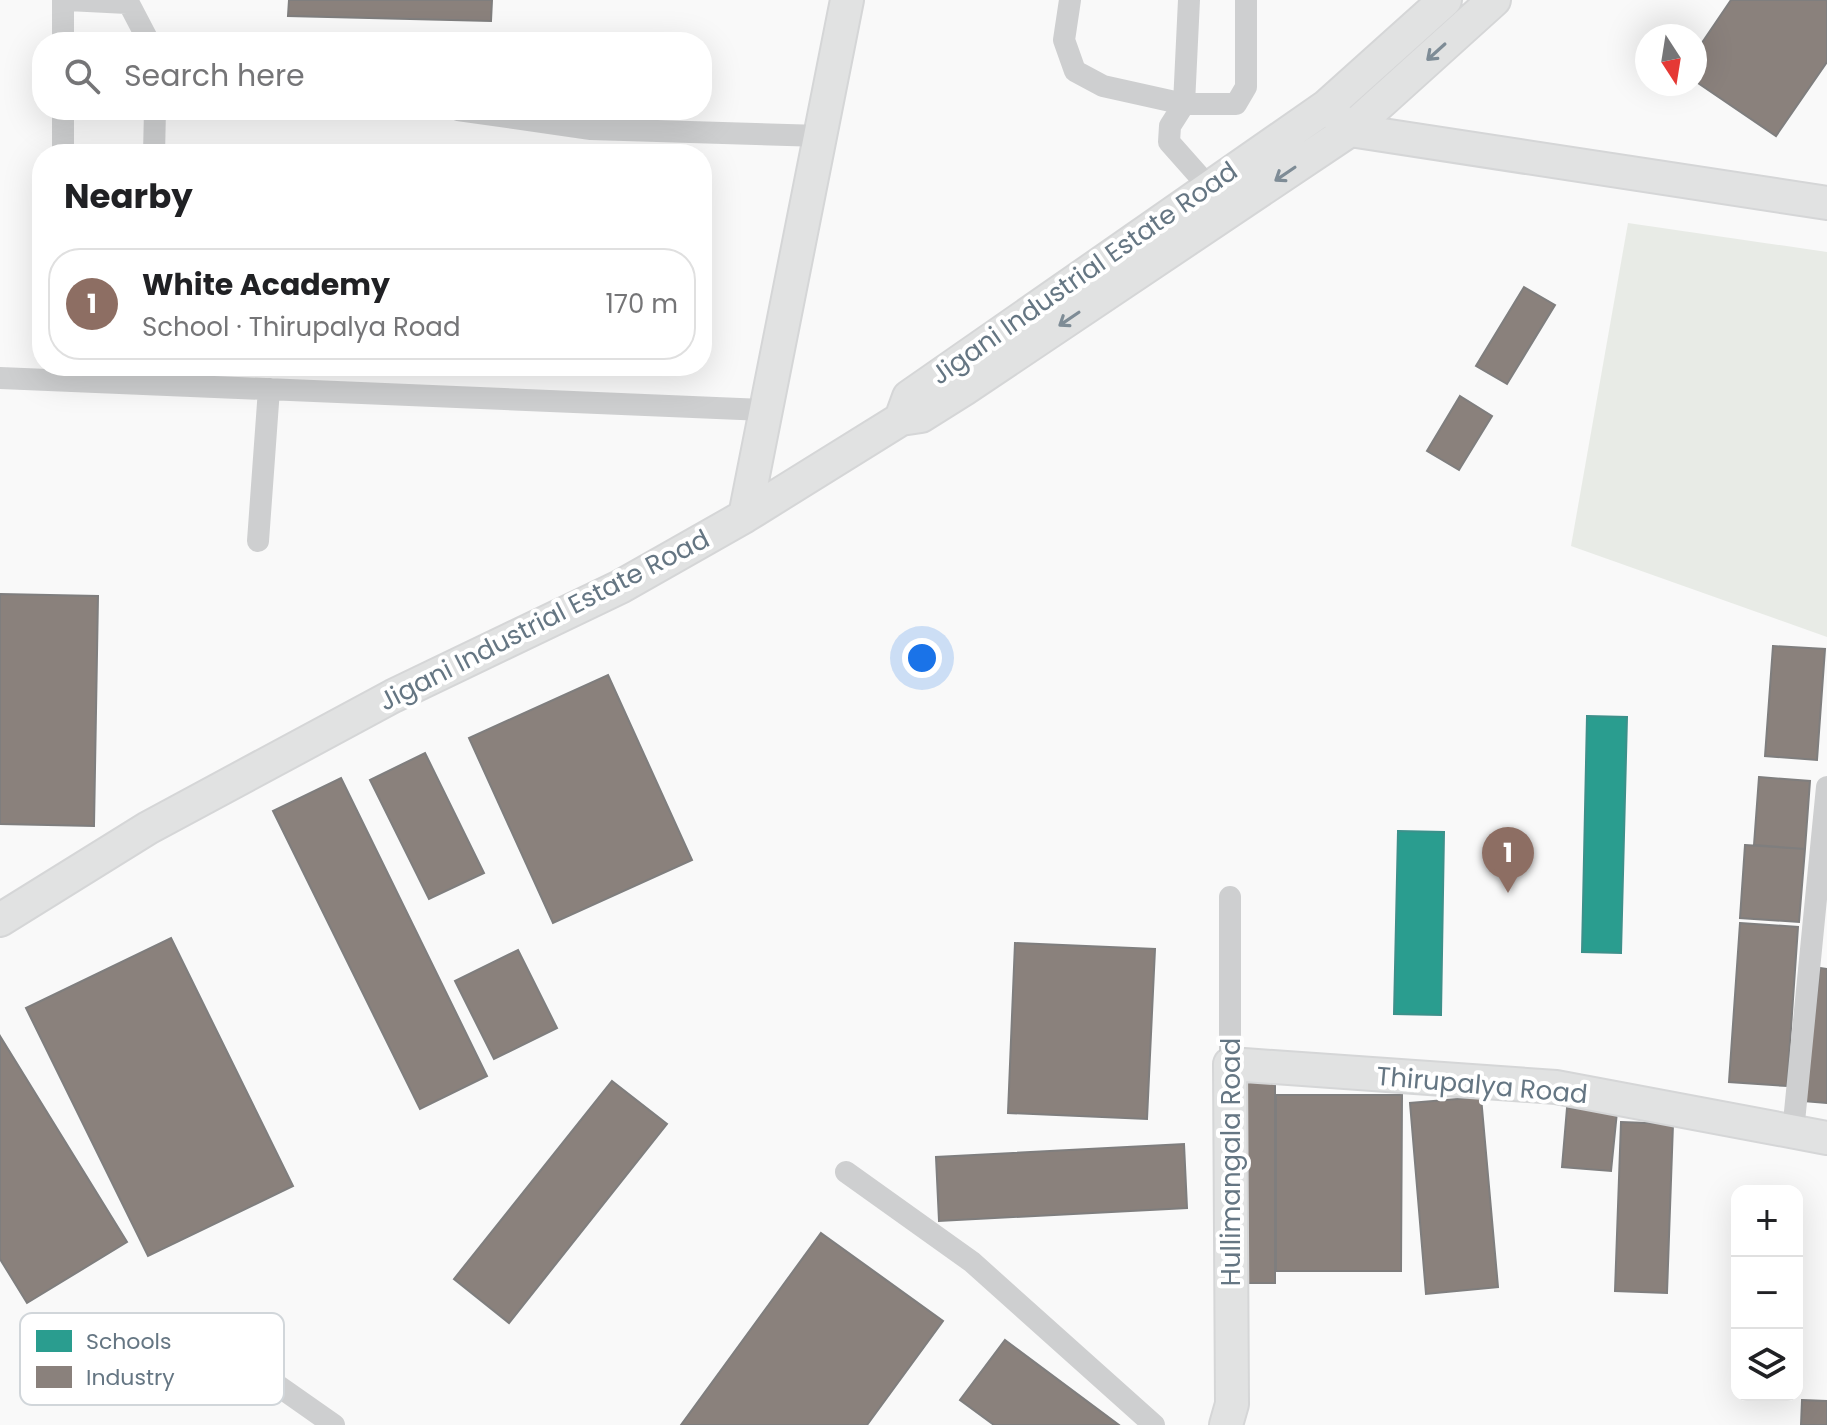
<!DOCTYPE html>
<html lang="en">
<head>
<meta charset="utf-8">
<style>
	:root { --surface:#fff; --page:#f2f2f2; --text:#202124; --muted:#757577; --line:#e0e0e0; --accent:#111827 }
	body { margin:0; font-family:Poppins,sans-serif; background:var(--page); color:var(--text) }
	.controls { position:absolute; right:24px; bottom:24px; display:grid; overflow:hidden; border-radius:16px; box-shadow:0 8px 32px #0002 }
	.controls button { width:72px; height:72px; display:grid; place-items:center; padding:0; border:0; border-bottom:2px solid var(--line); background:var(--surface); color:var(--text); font:40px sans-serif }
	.compass { position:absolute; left:1635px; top:24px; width:72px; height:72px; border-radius:50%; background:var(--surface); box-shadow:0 8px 32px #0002; rotate:168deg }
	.you { position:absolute; left:922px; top:658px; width:28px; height:28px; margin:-20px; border:6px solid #fff; border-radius:50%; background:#1a73e8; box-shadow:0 0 0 12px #1a73e833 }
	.badge { display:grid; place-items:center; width:52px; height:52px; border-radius:50%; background:var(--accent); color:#fff; font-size:26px; font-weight:700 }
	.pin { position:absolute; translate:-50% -66px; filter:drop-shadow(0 2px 4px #0008) }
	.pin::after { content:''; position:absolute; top:42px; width:28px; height:24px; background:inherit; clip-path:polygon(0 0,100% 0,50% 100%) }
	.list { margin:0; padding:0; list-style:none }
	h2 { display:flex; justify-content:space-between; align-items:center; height:104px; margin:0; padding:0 32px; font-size:34px }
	h2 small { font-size:26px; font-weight:400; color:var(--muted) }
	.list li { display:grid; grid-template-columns:52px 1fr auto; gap:24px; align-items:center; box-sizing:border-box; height:112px; margin:0 16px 16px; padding:0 16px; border:2px solid var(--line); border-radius:32px }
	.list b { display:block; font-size:30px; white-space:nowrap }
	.list p { margin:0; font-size:26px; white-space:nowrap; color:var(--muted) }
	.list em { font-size:26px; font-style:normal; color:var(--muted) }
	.icon { flex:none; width:44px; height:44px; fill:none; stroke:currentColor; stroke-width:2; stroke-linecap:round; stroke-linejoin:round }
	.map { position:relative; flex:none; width:1827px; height:1425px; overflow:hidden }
	.search { position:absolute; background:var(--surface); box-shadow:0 8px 32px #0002; left:32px; top:32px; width:680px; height:88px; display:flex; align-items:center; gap:20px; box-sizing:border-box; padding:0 28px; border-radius:32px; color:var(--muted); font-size:30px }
	.panel { position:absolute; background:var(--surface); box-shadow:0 8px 32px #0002; left:32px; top:144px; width:680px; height:232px; border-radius:32px }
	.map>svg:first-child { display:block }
	.green { fill:#e8ebe6 }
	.schools { fill:#2a9d8f; stroke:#3c918b; stroke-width:2 }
	.industry { fill:#8a817c; stroke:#7f7e7e; stroke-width:2 }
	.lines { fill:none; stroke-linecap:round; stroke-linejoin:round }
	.secondary-casing { stroke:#d5d6d7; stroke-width:36 }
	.street { stroke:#cecfd0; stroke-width:22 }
	.secondary { stroke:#e1e2e2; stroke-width:32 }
	.oneway { stroke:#7e8c96 }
	.labels { text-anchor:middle; stroke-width:8; stroke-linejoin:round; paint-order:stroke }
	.street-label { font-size:26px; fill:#657683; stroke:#fff }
	.key { fill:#fff; stroke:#d1d6da; stroke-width:2 }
	.key-label { font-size:22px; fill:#657683 }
</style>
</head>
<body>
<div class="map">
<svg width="1827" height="1425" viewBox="0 0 1827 1425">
	<rect width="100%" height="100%" fill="#f9f9f9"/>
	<!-- green -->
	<path class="green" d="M 1628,223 L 1827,252 L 1827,637 L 1571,546 Z"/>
	<!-- schools -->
	<path class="schools" d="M 1587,716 L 1627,717 L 1621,953 L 1582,952 Z
		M 1398,831 L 1444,832 L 1441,1015 L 1394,1014 Z"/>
	<!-- industry -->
	<path class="industry" d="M 289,0 L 492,0 L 491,21 L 288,16 Z
		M 1731,0 L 1827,0 L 1827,62 L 1776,136 L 1695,81 L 1695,53 Z
		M 1524,287 L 1555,305 L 1507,384 L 1476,366 Z
		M 1460,396 L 1492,416 L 1459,470 L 1427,451 Z
		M 0,594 L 98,596 L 94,826 L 0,824 Z
		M 1773,646 L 1825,649 L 1817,760 L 1765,756 Z
		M 608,675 L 692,860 L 553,923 L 469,738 Z
		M 425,753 L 484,873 L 429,899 L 370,780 Z
		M 1759,777 L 1810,781 L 1805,849 L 1754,845 Z
		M 341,778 L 487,1076 L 420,1109 L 273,811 Z
		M 1745,845 L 1805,849 L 1799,922 L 1740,918 Z
		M 1740,923 L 1798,927 L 1787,1086 L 1729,1082 Z
		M 171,938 L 293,1186 L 148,1256 L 26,1008 Z
		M 1015,943 L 1155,949 L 1147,1119 L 1008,1113 Z
		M 518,950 L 557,1028 L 494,1059 L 455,981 Z
		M 1820,968 L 1827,969 L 1827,1103 L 1804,1101 Z
		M 0,1036 L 127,1242 L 27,1303 L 0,1259 Z
		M 1241,1076 L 1275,1076 L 1275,1283 L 1240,1283 Z
		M 612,1081 L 667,1124 L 509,1323 L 454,1279 Z
		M 1276,1095 L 1402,1095 L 1401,1271 L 1276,1271 Z
		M 1481,1097 L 1498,1287 L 1426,1294 L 1410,1103 Z
		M 1567,1108 L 1617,1112 L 1611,1171 L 1562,1167 Z
		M 1621,1122 L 1673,1124 L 1667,1293 L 1615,1291 Z
		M 1184,1144 L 1187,1208 L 939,1221 L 936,1157 Z
		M 821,1233 L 943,1321 L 867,1425 L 681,1425 Z
		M 1005,1340 L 1119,1425 L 994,1425 L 960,1400 Z
		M 1802,1400 L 1827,1401 L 1827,1425 L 1801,1425 Z"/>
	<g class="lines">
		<!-- secondary casing -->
		<g class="secondary-casing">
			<path id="secondary" d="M 1340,120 L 1350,130 L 1827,203
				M 901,419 L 921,416 L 964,389 L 1350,130 L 1494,0
				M 745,516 L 847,0
				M 0,920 L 148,828 L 393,696 L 620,587 L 745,516 L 901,419 L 909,397 L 1327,106 L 1445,0
				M 1226,1425 L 1232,1404 L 1230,1064 L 1556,1087 L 1827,1138"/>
		</g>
		<!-- street -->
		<path class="street" d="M 68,0 L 127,3
			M 127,0 L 149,42
			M 1070,0 L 1064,40 L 1075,71 L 1103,86 L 1184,104 L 1170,126 L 1169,142 L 1208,186
			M 1189,0 L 1184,104 L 1236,104 L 1246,87 L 1246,0
			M 63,42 L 63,0
			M 458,110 L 591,129 L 821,136
			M 63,154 L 63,110
			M 154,154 L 155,110
			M 0,378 L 766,410
			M 258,541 L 269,389
			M 1230,897 L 1230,1064
			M 1793,1132 L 1827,787
			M 846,1172 L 972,1262 L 1154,1425
			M 197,1329 L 334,1425"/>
		<!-- secondary -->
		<use href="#secondary" class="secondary"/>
	</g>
	<!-- one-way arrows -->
	<defs><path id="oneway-shaft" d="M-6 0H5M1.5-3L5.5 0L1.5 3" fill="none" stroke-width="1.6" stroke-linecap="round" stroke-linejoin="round" transform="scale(2)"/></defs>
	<g class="oneway">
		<use href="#oneway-shaft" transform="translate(1436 52) rotate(138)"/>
		<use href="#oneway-shaft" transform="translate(1285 174) rotate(146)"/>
		<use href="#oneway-shaft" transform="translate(1069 319) rotate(146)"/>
	</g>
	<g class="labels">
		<!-- street labels -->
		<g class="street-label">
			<text transform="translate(1084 273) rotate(-35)" y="9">Jigani Industrial Estate Road</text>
			<text transform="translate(544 620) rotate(-27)" y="9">Jigani Industrial Estate Road</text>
			<text transform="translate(1482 1085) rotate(5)" y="9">Thirupalya Road</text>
			<text transform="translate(1231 1162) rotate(-90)" y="9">Hullimangala Road</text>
		</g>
	</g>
	<!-- legend -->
	<rect x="20" y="1313" width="264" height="92" rx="12" class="key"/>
	<rect x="36" y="1330" width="36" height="22" fill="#2a9d8f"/>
	<rect x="36" y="1366" width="36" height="22" fill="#8a817c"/>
	<g class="key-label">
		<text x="86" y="1349">Schools</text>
		<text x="86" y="1385">Industry</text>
	</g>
</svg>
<div class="controls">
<button>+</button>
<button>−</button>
<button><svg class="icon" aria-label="layers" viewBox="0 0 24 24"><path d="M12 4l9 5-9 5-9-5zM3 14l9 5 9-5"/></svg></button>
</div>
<svg class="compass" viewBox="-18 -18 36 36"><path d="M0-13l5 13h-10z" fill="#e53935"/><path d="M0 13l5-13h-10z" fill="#757577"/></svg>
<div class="you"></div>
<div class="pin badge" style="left:1508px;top:893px;background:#8d6e63">1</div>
<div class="search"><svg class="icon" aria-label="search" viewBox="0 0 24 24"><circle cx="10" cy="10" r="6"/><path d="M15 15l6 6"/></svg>Search here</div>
<section class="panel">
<h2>Nearby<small></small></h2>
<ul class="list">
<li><span class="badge" style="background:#8d6e63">1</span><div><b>White Academy</b><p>School · Thirupalya Road</p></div><em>170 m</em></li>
</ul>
</section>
</div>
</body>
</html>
